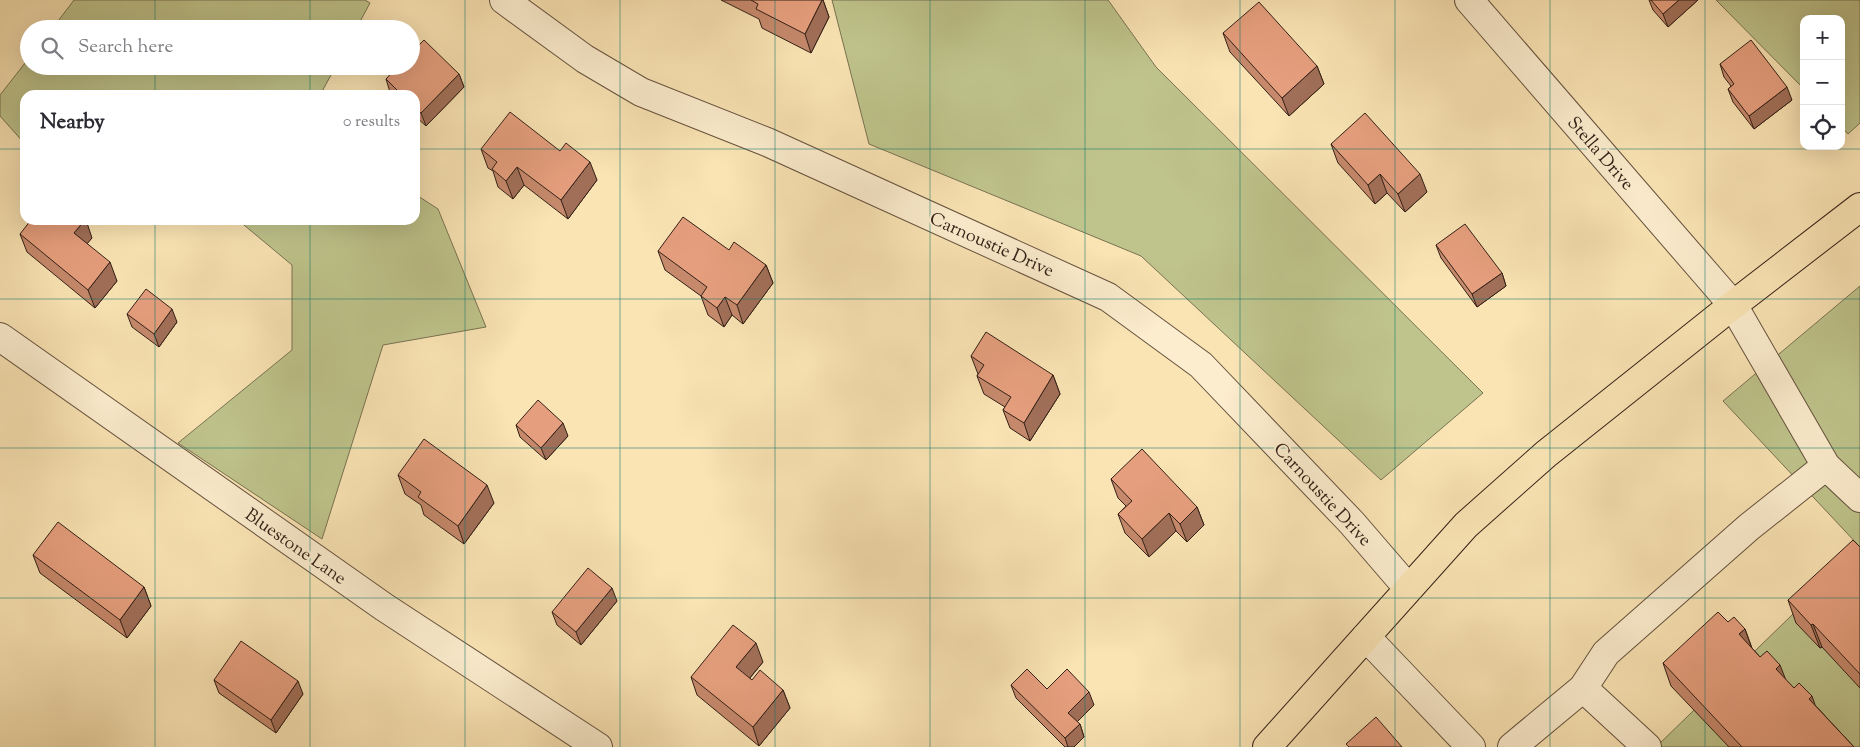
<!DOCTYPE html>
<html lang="en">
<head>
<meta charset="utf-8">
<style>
	:root { --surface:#fff; --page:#f2f2f3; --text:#2b2b33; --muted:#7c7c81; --line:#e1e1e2 }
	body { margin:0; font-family:"Sorts Mill Goudy",serif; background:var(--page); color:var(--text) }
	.controls { position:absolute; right:15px; top:15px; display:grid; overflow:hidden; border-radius:10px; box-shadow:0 5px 20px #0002 }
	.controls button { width:45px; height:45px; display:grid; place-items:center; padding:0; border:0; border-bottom:1px solid var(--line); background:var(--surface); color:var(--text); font:25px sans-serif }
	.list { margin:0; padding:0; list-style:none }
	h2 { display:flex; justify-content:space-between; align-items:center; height:65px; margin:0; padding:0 20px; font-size:21px }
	h2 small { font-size:16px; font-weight:400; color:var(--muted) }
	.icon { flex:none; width:28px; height:28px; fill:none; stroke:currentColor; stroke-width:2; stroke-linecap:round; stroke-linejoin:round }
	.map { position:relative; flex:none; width:1860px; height:747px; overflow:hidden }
	.search { position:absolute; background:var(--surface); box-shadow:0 5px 20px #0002; left:20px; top:20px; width:400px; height:55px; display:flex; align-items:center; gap:12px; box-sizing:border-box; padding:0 18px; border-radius:28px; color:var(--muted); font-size:19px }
	.panel { position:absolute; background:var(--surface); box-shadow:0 5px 20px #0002; left:20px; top:90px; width:400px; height:135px; border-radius:15px }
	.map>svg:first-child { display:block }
	.green { fill:#bfc48c; stroke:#797252 }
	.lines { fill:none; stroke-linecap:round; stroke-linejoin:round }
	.minor-casing { stroke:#65513e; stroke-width:30 }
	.highway-casing { stroke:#332017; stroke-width:30 }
	.minor { stroke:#fcedce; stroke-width:28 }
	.highway { stroke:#fae4b4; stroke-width:28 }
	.wall { fill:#c6896c; stroke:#332017 }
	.shaded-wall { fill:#a16f58; stroke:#332017 }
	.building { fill:#e69f7e; stroke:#332017 }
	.grid { fill:none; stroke:#0f766e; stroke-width:1; stroke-opacity:0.55 }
	.labels { text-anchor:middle; stroke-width:4; stroke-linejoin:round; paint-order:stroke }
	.street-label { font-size:18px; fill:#332017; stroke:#fcedce }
</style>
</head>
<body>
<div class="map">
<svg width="1860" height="747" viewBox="0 0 1860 747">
	<rect width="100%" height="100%" fill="#fae4b4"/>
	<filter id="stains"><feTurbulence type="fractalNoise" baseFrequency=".004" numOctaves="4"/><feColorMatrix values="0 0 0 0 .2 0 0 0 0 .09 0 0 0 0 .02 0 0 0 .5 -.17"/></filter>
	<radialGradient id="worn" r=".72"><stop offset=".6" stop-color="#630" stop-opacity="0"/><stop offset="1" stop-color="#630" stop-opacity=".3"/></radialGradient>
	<!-- green -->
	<path class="green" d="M 74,0 L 365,0 L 370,3 L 356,29 L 52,29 Z
		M 832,0 L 1108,0 L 1156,67 L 1483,393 L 1381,480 L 1141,256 L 869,144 Z
		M 1716,0 L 1860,0 L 1860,123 L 1848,134 L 1841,126 L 1841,19 L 1804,19 L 1804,89 Z
		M 29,58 L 29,66 L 336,66 L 320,95 L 25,95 L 25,144 L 0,116 L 0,95 Z
		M 415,194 L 438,209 L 486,327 L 383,345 L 322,539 L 178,443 L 292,350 L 292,265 L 238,220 L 415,220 Z
		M 1860,286 L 1860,547 L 1723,401 Z
		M 1860,549 L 1860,747 L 1656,747 Z"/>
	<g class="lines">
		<!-- minor casing -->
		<g class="minor-casing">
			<path id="minor" d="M 504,0 L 585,59 L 641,92 L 767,142 L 1108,297 L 1201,365 L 1352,523 L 1408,588
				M 1469,0 L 1733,305 L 1826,466 L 1749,527 L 1606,653 L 1583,688 L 1512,747
				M 0,337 L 384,607 L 598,747
				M 1826,466 L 1860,498
				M 1366,637 L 1471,747
				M 1583,688 L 1647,747"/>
		</g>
		<!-- highway casing -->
		<g class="highway-casing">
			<path id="highway" d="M 1267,747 L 1466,525 L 1546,454 L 1733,305 L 1860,207"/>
		</g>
		<!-- minor -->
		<use href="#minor" class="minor"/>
		<!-- highway -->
		<use href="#highway" class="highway"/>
	</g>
	<!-- wall -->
	<path class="wall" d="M 721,0 L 823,0 L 829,17 L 811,53 L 762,28 L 759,19 Z
		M 1649,0 L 1698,0 L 1668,27 L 1653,10 Z
		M 1223,33 L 1317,66 L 1324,84 L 1289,116 L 1230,52 Z
		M 1720,64 L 1792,100 L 1754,129 L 1733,102 L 1728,89 L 1731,86 L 1724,77 Z
		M 459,74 L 464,87 L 426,126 L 415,116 L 415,95 L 393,95 L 390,92 L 386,79 Z
		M 1331,144 L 1427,192 L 1405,212 L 1387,193 L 1375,204 L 1338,163 Z
		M 481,149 L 597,180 L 568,219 L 524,185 L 513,199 L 498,187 L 493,171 L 488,168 Z
		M 20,234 L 92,238 L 87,243 L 117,281 L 95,308 L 27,252 Z
		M 1436,245 L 1502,273 L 1506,286 L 1477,307 L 1441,258 Z
		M 729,250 L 766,265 L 773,283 L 743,324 L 732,315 L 724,327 L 708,315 L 701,296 L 665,270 L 658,251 Z
		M 127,314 L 177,322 L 159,347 L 132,327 Z
		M 971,356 L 1053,375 L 1060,394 L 1030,441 L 1010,428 L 1003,410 L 1005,407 L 984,394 L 977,376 L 978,374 Z
		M 516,425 L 568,436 L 546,460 L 520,437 Z
		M 398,475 L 494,503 L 464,544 L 424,515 L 421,505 L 405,494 Z
		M 1111,479 L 1197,507 L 1204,525 L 1187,542 L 1176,531 L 1149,557 L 1125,533 L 1118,514 L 1126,506 L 1118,498 Z
		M 1860,547 L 1860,688 L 1822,647 L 1820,648 L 1796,623 L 1788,600 Z
		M 33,555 L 144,587 L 151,606 L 127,638 L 40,573 Z
		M 617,601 L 581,645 L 557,625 L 552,612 Z
		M 1745,629 L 1752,648 L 1760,657 L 1786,680 L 1794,688 L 1815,705 L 1854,747 L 1729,747 L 1671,686 L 1663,663 Z
		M 763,662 L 750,678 L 752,680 L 783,690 L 790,708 L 759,746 L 697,695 L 691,677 Z
		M 214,680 L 303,694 L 276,733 L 219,693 Z
		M 1011,685 L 1047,689 L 1094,705 L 1077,722 L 1080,724 L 1084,737 L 1074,747 L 1065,747 L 1016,698 Z"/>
	<!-- shaded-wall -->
	<path class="shaded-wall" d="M 822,0 L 823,0 L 829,17 L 811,53 L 805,34 Z
		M 1679,0 L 1698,0 L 1668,27 L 1663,14 Z
		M 1317,66 L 1324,84 L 1289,116 L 1282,98 Z
		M 459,74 L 464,87 L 426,126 L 421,113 Z
		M 1787,87 L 1792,100 L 1754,129 L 1749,116 Z
		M 590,162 L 597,180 L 568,219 L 561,200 Z
		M 517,167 L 524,185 L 513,199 L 506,181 Z
		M 1380,174 L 1387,193 L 1375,204 L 1368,185 Z
		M 1420,174 L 1427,192 L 1405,212 L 1398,194 Z
		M 85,220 L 86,220 L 92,238 L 81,251 L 74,233 Z
		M 110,262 L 117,281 L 95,308 L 88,290 Z
		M 766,265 L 773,283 L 743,324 L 737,305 Z
		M 1502,273 L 1506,286 L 1477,307 L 1472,294 Z
		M 725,297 L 732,315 L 724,327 L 717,308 Z
		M 172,309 L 177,322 L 159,347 L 154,334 Z
		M 1053,375 L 1060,394 L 1030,441 L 1024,423 Z
		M 563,423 L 568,436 L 546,460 L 541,448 Z
		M 487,485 L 494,503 L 464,544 L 458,526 Z
		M 1197,507 L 1204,525 L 1187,542 L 1180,524 Z
		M 1169,513 L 1176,531 L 1149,557 L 1142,539 Z
		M 144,587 L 151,606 L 127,638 L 120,620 Z
		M 612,588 L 617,601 L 581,645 L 576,632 Z
		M 1813,624 L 1822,647 L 1820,648 L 1811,625 Z
		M 1745,629 L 1753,652 L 1739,634 Z
		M 756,643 L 763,662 L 743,686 L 736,667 Z
		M 1780,665 L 1789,688 L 1776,669 Z
		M 298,681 L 303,694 L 276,733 L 271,720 Z
		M 783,690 L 790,708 L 759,746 L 753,727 Z
		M 1089,692 L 1094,705 L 1073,726 L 1068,713 Z
		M 1812,696 L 1820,719 L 1809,699 Z
		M 1080,724 L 1084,737 L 1074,747 L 1068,747 L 1065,738 Z"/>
	<!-- building -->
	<path class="building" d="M 751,0 L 822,0 L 805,34 L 756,9 L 758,4 Z
		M 1651,0 L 1679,0 L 1663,14 Z
		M 1259,2 L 1317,66 L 1282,98 L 1223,33 Z
		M 424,40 L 459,74 L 421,113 L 415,108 L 415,95 L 402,95 L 386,79 L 398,66 L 411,66 L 411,53 Z
		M 1751,40 L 1787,87 L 1749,116 L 1728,89 L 1734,84 L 1720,64 Z
		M 510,112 L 560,151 L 566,143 L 590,162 L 561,200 L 517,167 L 506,181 L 492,169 L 497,162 L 481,149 Z
		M 1365,113 L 1420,174 L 1398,194 L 1380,174 L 1368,185 L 1331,144 Z
		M 683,217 L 729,250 L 734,242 L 766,265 L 737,305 L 725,297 L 717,308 L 701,296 L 707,287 L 658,251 Z
		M 31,220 L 85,220 L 74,233 L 110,262 L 88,290 L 20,234 Z
		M 1465,224 L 1502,273 L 1472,294 L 1436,245 Z
		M 146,289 L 172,309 L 154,334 L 127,314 Z
		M 986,332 L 1053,375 L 1024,423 L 1003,410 L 1011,397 L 977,376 L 984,365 L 971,356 Z
		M 538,400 L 563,423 L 541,448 L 516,425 Z
		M 424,439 L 487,485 L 458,526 L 418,497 L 421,492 L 398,475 Z
		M 1142,449 L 1197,507 L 1180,524 L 1169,513 L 1142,539 L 1118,514 L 1132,501 L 1111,479 Z
		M 58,522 L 144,587 L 120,620 L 33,555 Z
		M 1853,540 L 1860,547 L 1860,674 L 1813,624 L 1811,625 L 1788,600 Z
		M 588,568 L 612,588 L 576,632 L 552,612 Z
		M 1718,612 L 1728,622 L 1734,617 L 1745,629 L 1739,634 L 1760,657 L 1767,651 L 1780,665 L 1776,669 L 1794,688 L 1799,683 L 1812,696 L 1809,699 L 1854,747 L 1742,747 L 1663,663 Z
		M 733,625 L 756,643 L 736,667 L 752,680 L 760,670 L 783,690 L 753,727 L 691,677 Z
		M 241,641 L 298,681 L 271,720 L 214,680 Z
		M 1027,669 L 1047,689 L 1067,669 L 1089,692 L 1068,713 L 1080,724 L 1065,738 L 1011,685 Z
		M 1376,717 L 1402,747 L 1349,747 L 1346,744 Z"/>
	<!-- grid -->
	<path class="grid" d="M 155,0 L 155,29M 310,0 L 310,29M 465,0 L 465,747M 620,0 L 620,747M 775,0 L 775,747M 930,0 L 930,747M 1085,0 L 1085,747M 1240,0 L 1240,747M 1395,0 L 1395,747M 1550,0 L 1550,747M 1705,0 L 1705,747M 155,66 L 155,95M 310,66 L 310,95M 0,149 L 25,149M 415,149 L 1860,149M 155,220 L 155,747M 310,220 L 310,747M 0,299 L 1860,299M 0,448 L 1860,448M 0,598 L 1860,598"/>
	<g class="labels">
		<!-- street labels -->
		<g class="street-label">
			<text transform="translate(1601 153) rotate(49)" y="6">Stella Drive</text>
			<text transform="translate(992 244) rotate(24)" y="6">Carnoustie Drive</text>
			<text transform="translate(1323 494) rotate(47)" y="6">Carnoustie Drive</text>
			<text transform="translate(296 546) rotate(35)" y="6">Bluestone Lane</text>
		</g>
	</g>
	<rect width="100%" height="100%" filter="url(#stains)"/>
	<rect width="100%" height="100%" fill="url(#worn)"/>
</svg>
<div class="controls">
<button>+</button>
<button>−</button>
<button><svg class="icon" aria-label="locate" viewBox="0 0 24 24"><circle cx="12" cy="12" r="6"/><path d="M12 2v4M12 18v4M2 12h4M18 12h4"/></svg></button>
</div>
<div class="search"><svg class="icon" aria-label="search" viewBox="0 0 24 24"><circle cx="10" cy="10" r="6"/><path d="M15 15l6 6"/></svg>Search here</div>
<section class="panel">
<h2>Nearby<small>0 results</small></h2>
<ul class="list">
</ul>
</section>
</div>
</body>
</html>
